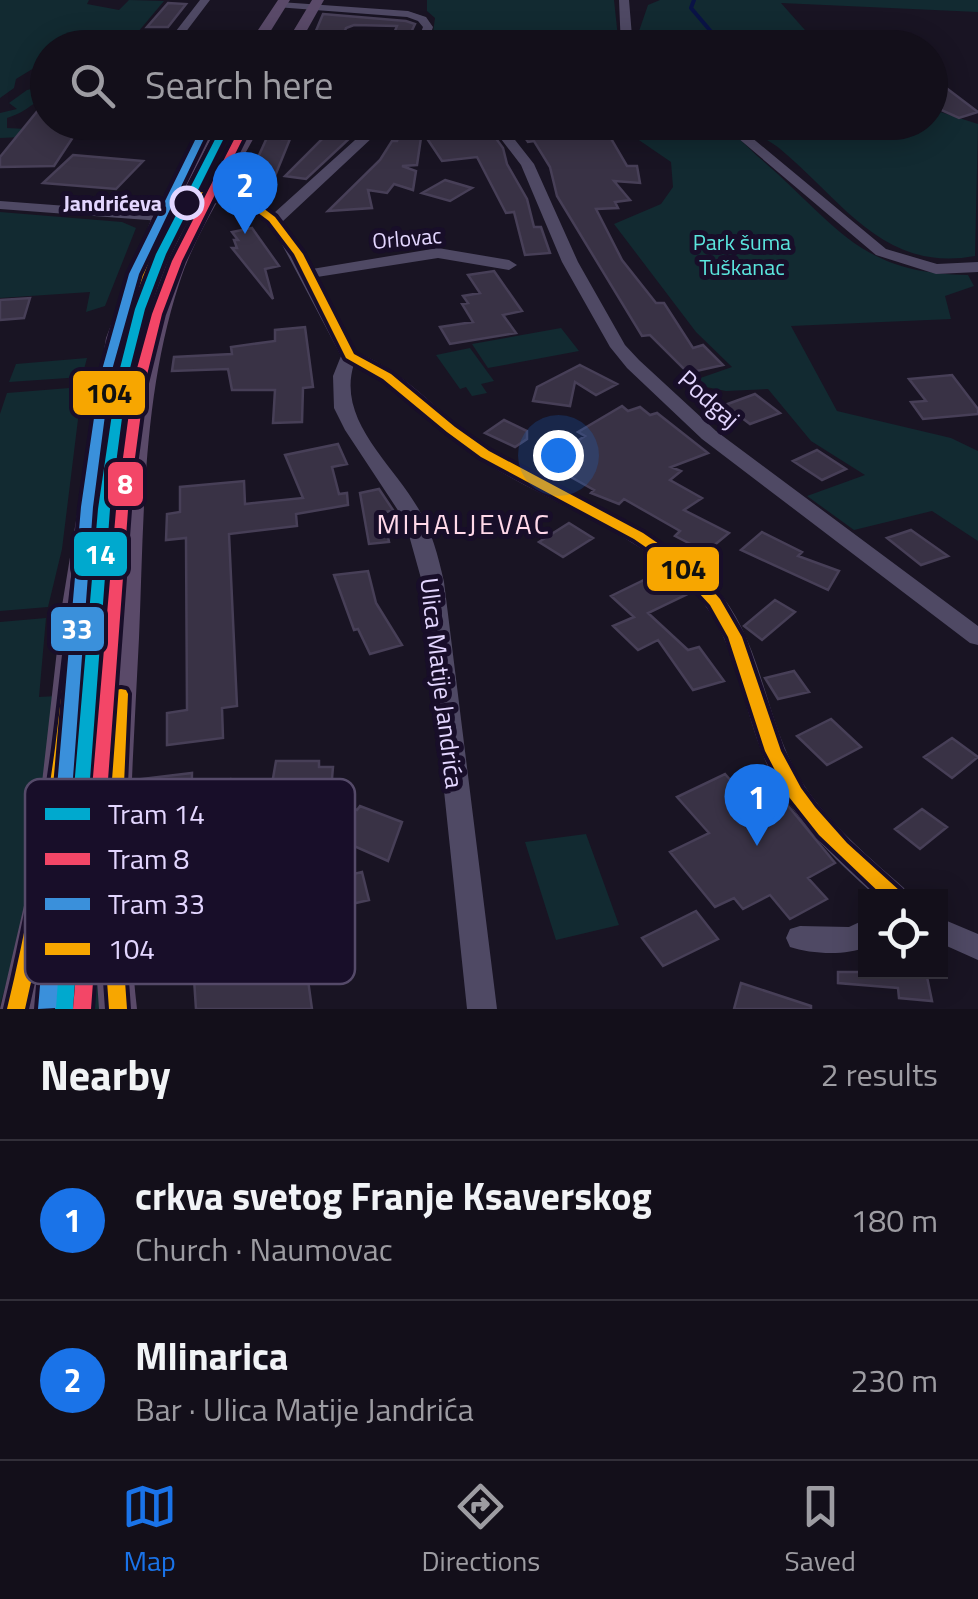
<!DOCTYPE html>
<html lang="en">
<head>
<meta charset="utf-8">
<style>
	:root { --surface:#130f1a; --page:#201d27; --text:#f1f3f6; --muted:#9d9ca2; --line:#322f39; --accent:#1a73e8 }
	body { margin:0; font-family:"Titillium Web",sans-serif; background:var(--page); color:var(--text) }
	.controls { position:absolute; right:30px; bottom:30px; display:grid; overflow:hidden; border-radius:0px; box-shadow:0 5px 25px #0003 }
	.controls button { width:90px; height:90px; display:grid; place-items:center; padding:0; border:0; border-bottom:2px solid var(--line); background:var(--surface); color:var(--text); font:50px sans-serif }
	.you { position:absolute; left:558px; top:455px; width:35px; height:35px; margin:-25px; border:8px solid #fff; border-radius:50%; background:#1a73e8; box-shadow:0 0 0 15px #1a73e833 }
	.badge { display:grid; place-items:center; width:65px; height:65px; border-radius:50%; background:var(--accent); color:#fff; font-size:32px; font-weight:700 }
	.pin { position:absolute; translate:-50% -82px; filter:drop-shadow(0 2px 5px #0008) }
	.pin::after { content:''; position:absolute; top:52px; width:35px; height:30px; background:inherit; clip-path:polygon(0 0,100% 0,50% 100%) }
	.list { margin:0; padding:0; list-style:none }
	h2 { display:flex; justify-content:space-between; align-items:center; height:130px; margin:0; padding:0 40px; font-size:42px }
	h2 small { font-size:32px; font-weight:400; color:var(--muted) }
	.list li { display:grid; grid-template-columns:65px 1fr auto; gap:30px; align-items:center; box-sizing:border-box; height:160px; padding:0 40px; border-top:2px solid var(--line) }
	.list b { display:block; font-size:38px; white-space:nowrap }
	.list p { margin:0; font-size:32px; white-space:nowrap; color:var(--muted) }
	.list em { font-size:32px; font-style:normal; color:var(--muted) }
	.icon { flex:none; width:55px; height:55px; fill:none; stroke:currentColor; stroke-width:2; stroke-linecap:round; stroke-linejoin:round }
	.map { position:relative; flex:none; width:978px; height:1009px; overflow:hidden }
	.search { position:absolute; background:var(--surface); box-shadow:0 5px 25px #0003; left:30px; right:30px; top:30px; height:110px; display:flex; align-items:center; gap:25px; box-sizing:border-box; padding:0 35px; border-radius:55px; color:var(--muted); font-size:38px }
	.sheet { height:450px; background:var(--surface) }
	nav { display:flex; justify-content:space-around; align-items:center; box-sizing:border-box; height:140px; border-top:2px solid var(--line); background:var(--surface); font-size:28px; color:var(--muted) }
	nav a { display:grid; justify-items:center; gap:5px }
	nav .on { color:var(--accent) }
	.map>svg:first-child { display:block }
	.green { fill:#122a31 }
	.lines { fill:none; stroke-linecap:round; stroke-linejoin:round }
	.stream { stroke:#0a1346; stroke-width:4 }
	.building { fill:#393245; stroke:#473f57; stroke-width:2.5 }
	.minor { fill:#4f4964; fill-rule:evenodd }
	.major { fill:#5a4a69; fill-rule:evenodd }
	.bus-1-casing { stroke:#180e29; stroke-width:8 }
	.bus-1 { fill:#f7a600; fill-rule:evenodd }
	.tram-1-casing { stroke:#180e29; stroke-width:8 }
	.tram-2-casing { stroke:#180e29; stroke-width:8 }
	.tram-3-casing { stroke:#180e29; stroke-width:8 }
	.tram-1 { fill:#00a9ce; fill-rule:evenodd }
	.tram-2 { fill:#f34667; fill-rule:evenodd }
	.tram-3 { fill:#3a90db; fill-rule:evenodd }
	.stop-dot { fill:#180e29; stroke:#e3d6ff; stroke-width:5 }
	.labels { text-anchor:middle; stroke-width:10; stroke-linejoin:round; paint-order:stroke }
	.far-stop-label { font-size:22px; font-weight:bold; fill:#e3d6ff; stroke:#180e29; text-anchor:end }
	.far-street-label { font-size:22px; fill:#e3d6ff; stroke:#180e29 }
	.far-park-label { font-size:22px; fill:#5be6de; stroke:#180e29 }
	.street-label { font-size:25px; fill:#e3d6ff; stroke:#180e29 }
	.neighbourhood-label { font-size:28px; letter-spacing:2.5px; fill:#ffd8e9; stroke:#180e29 }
	.key { fill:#180e29; stroke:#554a69; stroke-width:2.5 }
	.key-label { font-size:28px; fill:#e3d6ff }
	.line-badge { stroke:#180e29; stroke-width:4 }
	.badge-label { font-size:28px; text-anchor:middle; font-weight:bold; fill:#fff }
	.pale-badge-label { font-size:28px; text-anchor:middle; font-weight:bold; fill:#111 }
</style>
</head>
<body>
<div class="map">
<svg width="978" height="1009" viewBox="0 0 978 1009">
	<rect width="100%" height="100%" fill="#191423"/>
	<!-- green -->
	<path class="green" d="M 0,0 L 89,0 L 87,4 L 119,10 L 129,0 L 164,1 L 138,32 L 142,39 L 116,47 L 48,48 L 47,60 L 16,79 L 14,88 L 0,98 Z
		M 427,0 L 614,0 L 619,47 L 431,47 L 435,18 L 427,11 Z
		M 660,0 L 978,0 L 978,12 L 781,3 L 820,47 L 639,47 L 638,34 L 648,5 Z
		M 47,86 L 47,97 C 31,103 27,112 7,118 L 7,128 L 47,130 L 42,136 L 0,138 L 0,113 L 17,109 L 9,103 L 27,90 Z
		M 931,109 L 978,124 L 975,256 C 883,273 842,200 779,148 C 766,138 751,132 739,123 L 930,122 Z
		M 614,123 C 638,122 694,117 714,123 C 731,128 749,149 762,160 C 837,225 859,274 968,275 L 974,286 L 945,296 L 951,319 L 791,326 L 837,411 L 951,438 L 978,451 L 978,541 L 932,511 L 854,530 L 807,496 L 865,475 L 811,441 L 768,389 L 726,391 L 686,383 L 732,367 L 696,332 L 614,224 L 661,204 L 673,187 L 671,162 Z
		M 0,212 L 122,222 L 136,228 L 105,306 L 86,312 L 90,292 L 0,298 Z
		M 561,328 L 579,351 L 488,368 L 472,344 Z
		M 470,348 L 494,381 L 481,384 L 487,393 L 472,396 L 466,387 L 460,389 L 436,355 Z
		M 87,358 L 82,377 L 9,382 L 16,364 Z
		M 82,387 L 62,549 L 48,607 L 0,611 L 0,414 L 7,393 Z
		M 46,618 L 39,697 L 57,696 L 28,907 L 0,1005 L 0,622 Z
		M 586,834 L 619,925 L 556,940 L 525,842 Z
		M 89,892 L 102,1009 L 84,1009 Z"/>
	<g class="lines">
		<!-- stream -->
		<path class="stream" d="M 694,0 L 691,8 L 725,48"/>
	</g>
	<!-- building -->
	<path class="building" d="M 168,3 L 186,4 L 168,27 L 147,27 Z
		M 323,14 L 406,21 L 415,24 L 406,43 L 390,43 L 397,26 L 354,25 L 346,28 L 340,45 L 310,45 Z
		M 930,84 L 941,84 L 978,112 L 959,118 L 930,105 Z
		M 48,98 L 48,122 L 83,122 L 54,166 L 0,167 L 0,157 Z
		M 274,122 L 292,122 L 283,139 L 290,139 L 275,176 L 250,175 Z
		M 344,122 L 367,122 L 306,179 L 285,176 L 324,137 L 332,138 Z
		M 450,122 L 484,122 L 503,148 L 507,164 L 527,199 L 534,227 L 541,227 L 550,253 L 525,255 L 514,212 L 506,213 L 477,157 L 442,161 L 422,131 L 417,165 L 402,166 L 416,171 L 413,190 L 394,184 L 387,193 L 368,190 L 372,208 L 328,211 L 380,160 L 392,141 L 397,141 L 402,128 L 461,131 Z
		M 514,122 L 532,122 L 546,135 L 587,133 L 580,126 L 602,123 L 627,166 L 637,166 L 640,183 L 614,181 L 630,200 L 615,202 L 618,208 L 596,209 L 622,260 L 656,303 L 664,303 L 693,348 L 703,345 L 723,365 L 688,373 L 650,335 L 642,336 L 557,196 L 550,167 L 534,141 L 528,142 Z
		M 73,155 L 143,161 L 116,189 L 43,183 Z
		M 445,180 L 472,188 L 450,201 L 422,193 Z
		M 252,228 L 279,266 L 265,269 L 273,299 L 232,248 L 237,248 L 234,240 L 238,240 L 232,232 Z
		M 494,271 L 522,311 L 503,315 L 516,333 L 450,344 L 440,327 L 473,322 L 462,304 L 468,303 L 463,296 L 480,293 L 468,275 Z
		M 30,298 L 24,318 L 0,320 L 0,300 Z
		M 305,327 L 313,387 L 303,388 L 302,422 L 273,423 L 275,390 L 232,390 L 228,369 L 172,371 L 174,357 L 232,354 L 231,347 L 275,341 L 275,330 Z
		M 580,365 L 617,384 L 596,395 L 575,382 L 570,406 L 533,401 L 537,387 Z
		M 952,375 L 978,409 L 978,414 L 923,419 L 911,402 L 926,401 L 909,379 Z
		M 755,394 L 780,413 L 750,424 L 725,405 Z
		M 622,406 L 628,411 L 640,407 L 650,415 L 657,413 L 708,453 L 671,467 L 681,471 L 670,480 L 702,498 L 684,510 L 729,533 L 706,552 L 675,536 L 680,531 L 624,499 L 619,504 L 591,493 L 594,490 L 544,462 L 585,436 L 578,432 Z
		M 504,420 L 527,431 L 527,439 L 515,447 L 485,433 Z
		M 338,444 L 347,464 L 332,467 L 339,494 L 347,493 L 348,505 L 296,514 L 297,526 L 229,534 L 237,706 L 222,708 L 223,738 L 167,745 L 167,713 L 187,710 L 186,538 L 166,540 L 167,514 L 180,512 L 180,487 L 244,481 L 245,504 L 303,498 L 285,455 Z
		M 817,450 L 846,469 L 822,480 L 793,461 Z
		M 379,489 L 393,510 L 383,513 L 389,542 L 369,544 L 360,493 Z
		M 569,523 L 593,538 L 563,557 L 539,542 Z
		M 911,530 L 948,556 L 921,565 L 887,538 Z
		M 762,532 L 802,552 L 798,556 L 839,571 L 828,590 L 741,550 Z
		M 368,571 L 376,603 L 402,645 L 370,654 L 358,629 L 354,630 L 334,575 Z
		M 644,580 L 654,589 L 679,582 L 690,593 L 648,613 L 688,650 L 699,647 L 724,681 L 693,690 L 658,640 L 638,650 L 613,626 L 634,617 L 611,596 Z
		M 775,600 L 795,612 L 762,640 L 744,626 Z
		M 794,671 L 809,692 L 778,699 L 765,678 Z
		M 831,719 L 861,747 L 827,765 L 797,736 Z
		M 952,738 L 978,757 L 952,778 L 924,757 Z
		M 276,761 L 319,761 L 319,767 L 333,767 L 330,802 L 249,804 L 242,828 L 215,826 L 231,779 L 272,784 Z
		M 192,773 L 191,815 L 138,821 L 141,779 Z
		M 725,774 L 755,808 L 780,796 L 835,863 L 808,878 L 827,899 L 790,919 L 770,895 L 743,909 L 734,898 L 715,907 L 670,852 L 709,833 L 677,797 Z
		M 340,804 L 357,810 L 360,806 L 402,822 L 388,861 L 322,832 Z
		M 922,809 L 947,827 L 920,849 L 895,829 Z
		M 247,868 L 249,885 L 294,876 L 295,884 L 306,882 L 311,913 L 299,915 L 312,1009 L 196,1009 L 189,903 L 198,876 Z
		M 362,872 L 369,900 L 343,906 L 336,878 Z
		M 696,911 L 718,939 L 663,966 L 642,938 Z
		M 838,972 L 926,972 L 932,1001 L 899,998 L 898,988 L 838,983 Z
		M 741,983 L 811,1006 L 811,1009 L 734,1009 Z"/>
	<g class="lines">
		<!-- minor -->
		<path class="minor" d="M 200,0 L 210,0 L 185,33 L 177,33 L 176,31 Z
			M 619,0 L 629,0 L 633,48 L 621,48 Z
			M 280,2 L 408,11 L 426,17 L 433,27 L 426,48 L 415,48 L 423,27 L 418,21 L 407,17 L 276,7 Z
			M 375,122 L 389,122 L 282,222 L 312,269 L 438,248 L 509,260 L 517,265 L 509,270 L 438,258 L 317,277 L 356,352 C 411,374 443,420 491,450 C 564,496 668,527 722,596 C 760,645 765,710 792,764 C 815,812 864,853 904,888 L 908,896 L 876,896 C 829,855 781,807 760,747 C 743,702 736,651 709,611 C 664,541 543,502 475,456 C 433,428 402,383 354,364 C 336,420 393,464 418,508 C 432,531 438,556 444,582 L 497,1009 L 467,1009 L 422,582 L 405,521 L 345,430 L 334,408 L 333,376 L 341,356 L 277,235 C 247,199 217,200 173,197 L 166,193 L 173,189 C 209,191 244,192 274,213 Z
			M 488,122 L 501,122 L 534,164 L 578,262 L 625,345 L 639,360 L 716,431 L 978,626 L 978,645 L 970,643 L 702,439 L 627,368 L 610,347 L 562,262 L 521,165 Z
			M 719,122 L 733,122 L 886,249 L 937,264 L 978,262 L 978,272 L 936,274 L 876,255 Z
			M 0,201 L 161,213 L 168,217 L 161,221 L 0,209 Z
			M 940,918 L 978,934 L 978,960 L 940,943 Z
			M 866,919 L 866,947 C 846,956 811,954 790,947 L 786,938 L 790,929 L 800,926 L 849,927 Z"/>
		<!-- major -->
		<path class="major" d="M 278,0 L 290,0 L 260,48 L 246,48 Z
			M 312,0 L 324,0 L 297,48 L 283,48 Z
			M 204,122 L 220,122 L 170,217 L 126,338 L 90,606 L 66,871 L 53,943 L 35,1009 L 0,1009 L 32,871 L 62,606 L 106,338 L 152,217 Z
			M 246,122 L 262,122 C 235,176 197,227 179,284 C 142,398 144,520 139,638 C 133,762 123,885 137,1009 L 99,1009 C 89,884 102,761 110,637 C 119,519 120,396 159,283 C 180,226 218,176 246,122 Z"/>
		<!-- bus-1 casing -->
		<g class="bus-1-casing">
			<path id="bus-1" d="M 173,190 L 226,194 L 259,205 L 275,217 L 303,254 L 354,354 L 391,374 L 455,427 L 489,451 L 643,533 L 672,553 L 698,574 L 720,599 L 742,637 L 781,751 L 801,788 L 815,807 L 847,843 L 900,891 L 902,896 L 883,896 L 819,835 L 789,797 L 765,751 L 728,637 L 710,605 L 688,581 L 663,559 L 634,539 L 481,457 L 447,432 L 383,379 L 346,358 L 294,254 L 269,221 L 253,209 L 226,200 L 176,196 C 107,350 95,520 77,686 C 65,795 50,902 25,1009 L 7,1009 C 28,923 43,836 55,748 C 79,560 88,367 169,193 Z
				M 121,689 L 126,690 L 128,694 L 119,897 L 127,1009 L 109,1009 L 101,897 L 114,694 L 116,690 Z"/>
		</g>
		<!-- bus-1 -->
		<use href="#bus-1" class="bus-1"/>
		<!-- tram-1 casing -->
		<g class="tram-1-casing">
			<path id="tram-1" d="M 224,122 L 232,122 L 166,254 L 145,309 L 127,380 L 110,509 L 73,1009 L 55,1009 L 98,509 L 117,380 L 135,309 L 156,254 Z"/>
		</g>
		<!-- tram-2 casing -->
		<g class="tram-2-casing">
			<path id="tram-2" d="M 240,128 L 247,130 L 182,261 L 162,314 L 145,383 L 128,510 L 91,1009 L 73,1009 L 116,510 L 133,383 L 152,314 L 172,261 Z"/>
		</g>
		<!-- tram-3 casing -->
		<g class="tram-3-casing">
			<path id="tram-3" d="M 204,122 L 212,122 L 139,274 L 110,377 L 93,507 L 56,1008 L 38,1009 L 81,507 L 100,377 L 129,274 Z"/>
		</g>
		<!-- tram-1 -->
		<use href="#tram-1" class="tram-1"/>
		<!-- tram-2 -->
		<use href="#tram-2" class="tram-2"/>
		<!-- tram-3 -->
		<use href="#tram-3" class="tram-3"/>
	</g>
	<!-- markers -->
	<circle class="stop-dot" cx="187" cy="203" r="15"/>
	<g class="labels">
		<!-- far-stop labels -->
		<g class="far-stop-label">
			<text x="162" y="211">Jandrićeva</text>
		</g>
		<!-- far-street labels -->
		<g class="far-street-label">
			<text transform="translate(407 238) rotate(-5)" y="8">Orlovac</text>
		</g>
		<!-- far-park labels -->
		<g class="far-park-label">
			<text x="742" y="250">Park šuma<tspan x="742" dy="25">Tuškanac</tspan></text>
		</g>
		<!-- street labels -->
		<g class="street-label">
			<text transform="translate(709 399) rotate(42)" y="9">Podgaj</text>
			<text transform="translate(442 683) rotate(83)" y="9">Ulica Matije Jandrića</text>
		</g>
		<!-- neighbourhood labels -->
		<g class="neighbourhood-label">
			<text x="464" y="534">MIHALJEVAC</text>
		</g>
	</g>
	<!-- legend -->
	<rect x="25" y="779" width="330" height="205" rx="15" class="key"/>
	<rect x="45" y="808" width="45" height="12" fill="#00a9ce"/>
	<rect x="45" y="853" width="45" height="12" fill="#f34667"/>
	<rect x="45" y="898" width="45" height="12" fill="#3a90db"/>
	<rect x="45" y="943" width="45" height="12" fill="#f7a600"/>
	<g class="key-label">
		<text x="108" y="824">Tram 14</text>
		<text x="108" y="869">Tram 8</text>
		<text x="108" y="914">Tram 33</text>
		<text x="108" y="959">104</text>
	</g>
	<g class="line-badge">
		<rect x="71" y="369" width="76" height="48" rx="10" fill="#f7a600"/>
		<rect x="106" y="460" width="39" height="48" rx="10" fill="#f34667"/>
		<rect x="72" y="530" width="57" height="48" rx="10" fill="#00a9ce"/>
		<rect x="645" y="545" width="76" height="48" rx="10" fill="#f7a600"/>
		<rect x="49" y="605" width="57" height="48" rx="10" fill="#3a90db"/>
	</g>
	<g class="badge-label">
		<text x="125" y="494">8</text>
		<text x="100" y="564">14</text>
		<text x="77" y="639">33</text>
	</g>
	<g class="pale-badge-label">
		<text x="109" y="403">104</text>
		<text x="683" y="579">104</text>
	</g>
</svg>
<div class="controls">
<button><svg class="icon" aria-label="locate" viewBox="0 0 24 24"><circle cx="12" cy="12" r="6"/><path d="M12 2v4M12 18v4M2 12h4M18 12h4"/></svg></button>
</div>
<div class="you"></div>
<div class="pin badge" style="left:757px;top:846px">1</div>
<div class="pin badge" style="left:245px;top:234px">2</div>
<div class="search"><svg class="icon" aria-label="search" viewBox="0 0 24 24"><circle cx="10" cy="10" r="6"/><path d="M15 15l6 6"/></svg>Search here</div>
</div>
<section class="sheet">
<h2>Nearby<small>2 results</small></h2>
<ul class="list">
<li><span class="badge">1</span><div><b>crkva svetog Franje Ksaverskog</b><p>Church · Naumovac</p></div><em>180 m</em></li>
<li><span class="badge">2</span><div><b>Mlinarica</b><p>Bar · Ulica Matije Jandrića</p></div><em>230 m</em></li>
</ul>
</section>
<nav>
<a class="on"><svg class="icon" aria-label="map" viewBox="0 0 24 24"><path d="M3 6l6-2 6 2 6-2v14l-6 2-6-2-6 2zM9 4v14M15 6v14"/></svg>Map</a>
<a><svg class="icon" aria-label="directions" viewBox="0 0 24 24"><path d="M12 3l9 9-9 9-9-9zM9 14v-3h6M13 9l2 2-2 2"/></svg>Directions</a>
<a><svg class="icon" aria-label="saved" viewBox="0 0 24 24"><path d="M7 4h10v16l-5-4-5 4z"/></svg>Saved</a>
</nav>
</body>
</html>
